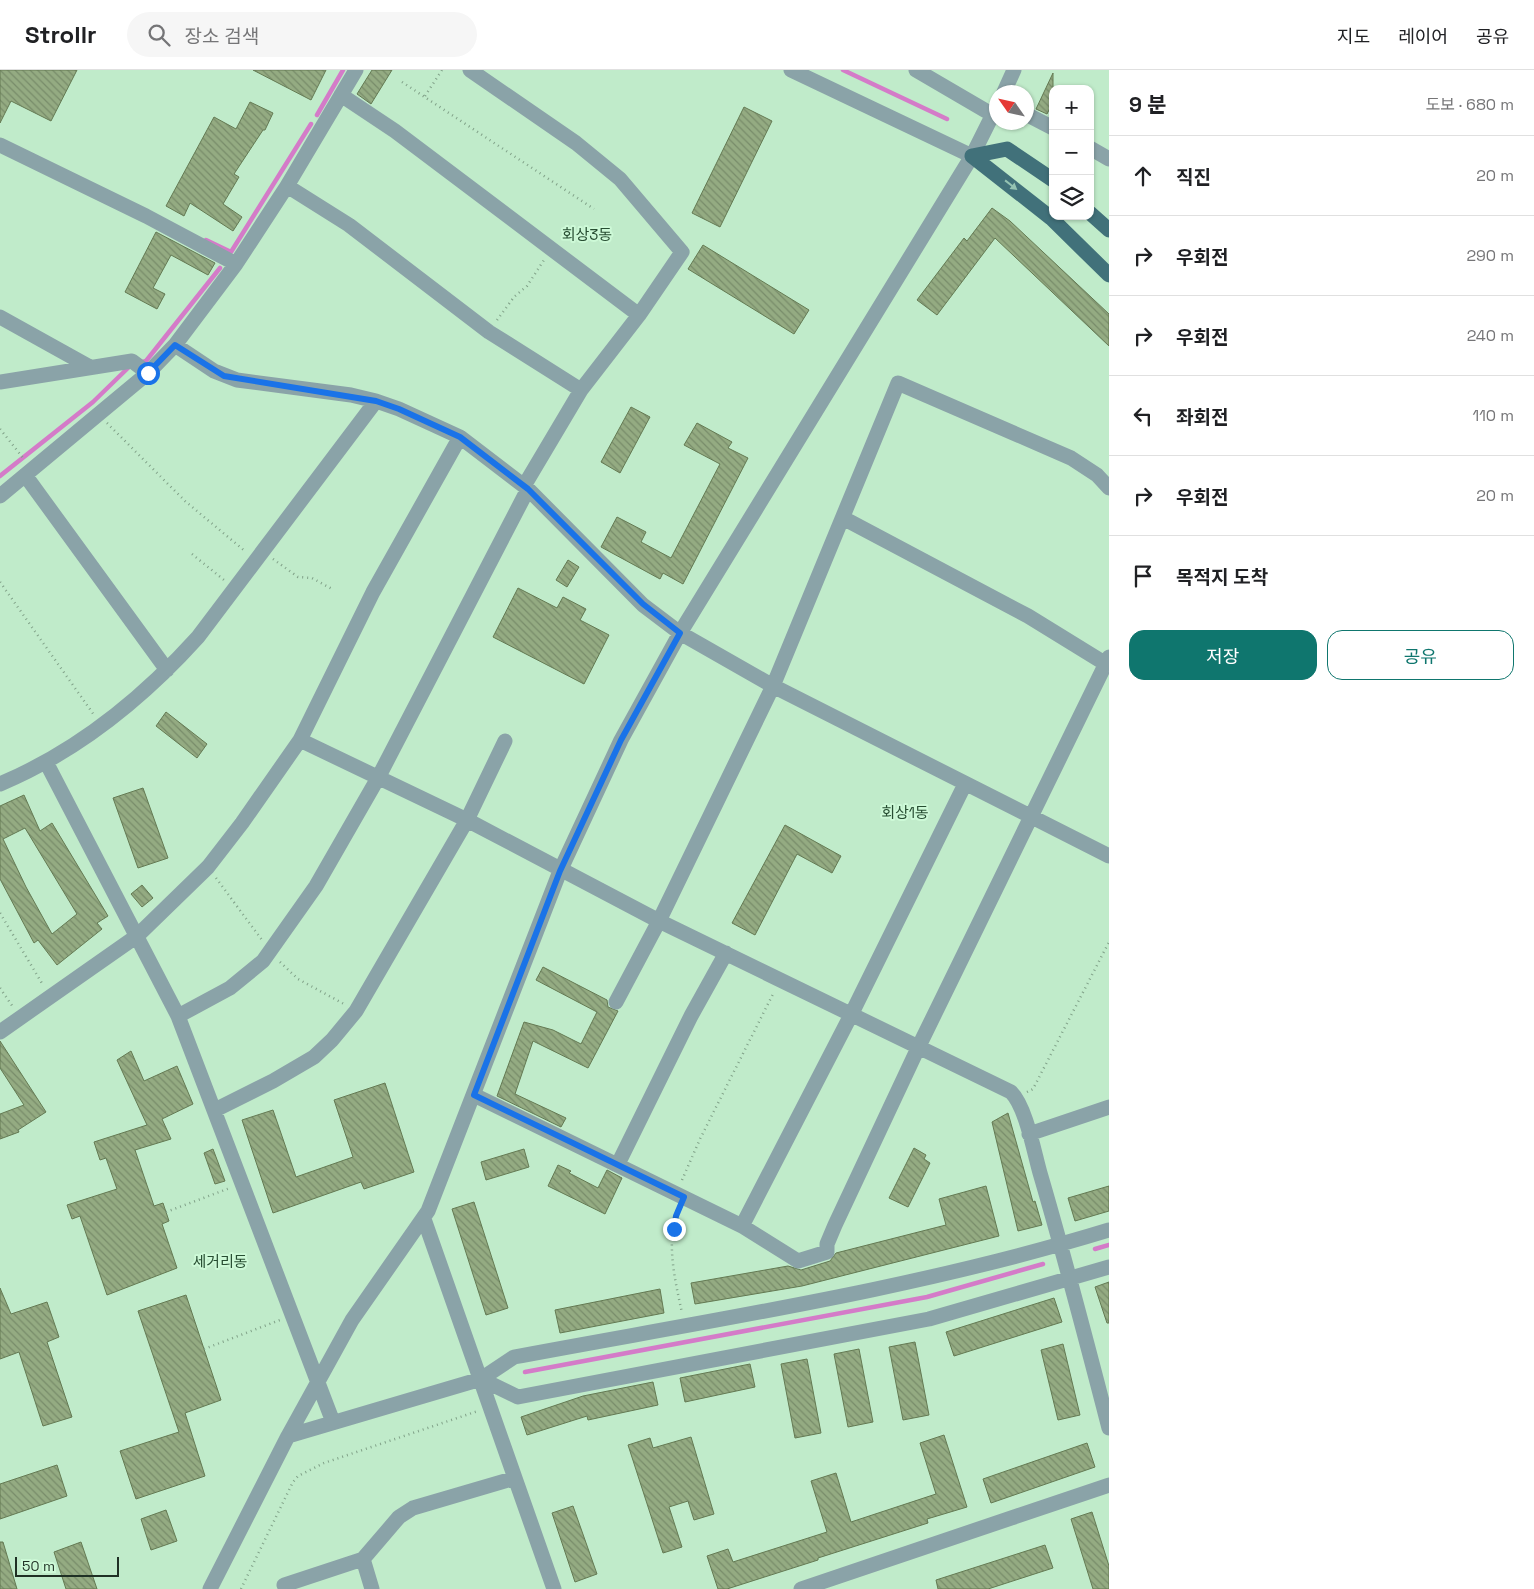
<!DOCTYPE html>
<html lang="ko">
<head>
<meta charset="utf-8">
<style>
	:root { --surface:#fff; --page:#f6f6f6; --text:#202124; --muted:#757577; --line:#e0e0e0; --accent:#0f766e }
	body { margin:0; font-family:"Space Grotesk","Noto Sans KR",sans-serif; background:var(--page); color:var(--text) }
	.controls { position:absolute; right:15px; top:15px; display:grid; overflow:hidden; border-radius:10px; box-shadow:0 1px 4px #0004 }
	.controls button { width:45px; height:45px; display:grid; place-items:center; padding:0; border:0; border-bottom:1px solid var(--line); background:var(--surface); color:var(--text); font:25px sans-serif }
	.compass { position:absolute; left:989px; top:15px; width:45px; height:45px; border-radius:50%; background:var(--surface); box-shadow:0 1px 4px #0004; rotate:304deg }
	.scale { position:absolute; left:15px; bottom:12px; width:104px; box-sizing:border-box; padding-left:5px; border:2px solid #1f3024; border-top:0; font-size:14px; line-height:18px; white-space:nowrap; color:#1f3024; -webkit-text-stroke:4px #cdf9d7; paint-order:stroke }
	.stop { position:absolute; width:15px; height:15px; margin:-11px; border:4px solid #1a73e8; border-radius:50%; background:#fff }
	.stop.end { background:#1a73e8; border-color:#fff; box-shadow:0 1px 5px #0008 }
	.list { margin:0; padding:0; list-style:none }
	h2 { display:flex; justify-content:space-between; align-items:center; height:65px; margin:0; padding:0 20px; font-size:21px }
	h2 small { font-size:16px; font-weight:400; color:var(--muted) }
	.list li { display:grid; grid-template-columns:32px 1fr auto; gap:15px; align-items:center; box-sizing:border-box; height:80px; padding:0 20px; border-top:1px solid var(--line) }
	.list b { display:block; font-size:19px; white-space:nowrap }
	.list em { font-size:16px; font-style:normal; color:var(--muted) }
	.actions { display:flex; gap:10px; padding:15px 20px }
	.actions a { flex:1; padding:11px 0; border:1px solid var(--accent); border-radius:15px; text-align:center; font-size:18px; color:var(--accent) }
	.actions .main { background:var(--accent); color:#fff }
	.icon { flex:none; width:28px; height:28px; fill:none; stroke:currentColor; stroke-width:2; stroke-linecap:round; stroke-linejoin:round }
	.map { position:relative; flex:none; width:1109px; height:1519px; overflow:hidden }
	header { display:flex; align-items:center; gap:30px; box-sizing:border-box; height:70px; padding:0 25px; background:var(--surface); border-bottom:1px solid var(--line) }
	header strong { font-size:24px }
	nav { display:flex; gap:28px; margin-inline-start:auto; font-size:18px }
	.search { width:350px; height:45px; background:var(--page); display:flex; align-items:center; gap:12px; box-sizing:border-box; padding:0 18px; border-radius:28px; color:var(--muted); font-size:19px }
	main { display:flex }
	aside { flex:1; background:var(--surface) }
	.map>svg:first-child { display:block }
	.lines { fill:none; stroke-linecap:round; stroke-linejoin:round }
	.stream { stroke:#d47bc8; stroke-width:4.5 }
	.building { fill:url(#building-back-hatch); stroke:#647a53; fill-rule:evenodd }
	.path { stroke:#81a289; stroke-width:2.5; stroke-dasharray:1 4; stroke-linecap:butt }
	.minor { stroke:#8aa3a8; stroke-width:15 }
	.major { stroke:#41717a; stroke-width:15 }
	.oneway { fill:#95c3b2 }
	.route { stroke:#1a73e8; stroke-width:6 }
	.labels { text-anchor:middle; stroke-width:4; stroke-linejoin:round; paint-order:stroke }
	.neighbourhood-label { font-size:15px; fill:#274d32; stroke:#cdf9d7 }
</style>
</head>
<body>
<header>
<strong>Strollr</strong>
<div class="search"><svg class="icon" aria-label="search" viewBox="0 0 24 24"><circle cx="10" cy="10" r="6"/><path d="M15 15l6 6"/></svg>장소 검색</div>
<nav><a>지도</a><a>레이어</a><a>공유</a></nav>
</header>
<main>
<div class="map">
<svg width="1109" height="1519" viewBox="0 0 1109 1519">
	<defs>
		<pattern id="building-back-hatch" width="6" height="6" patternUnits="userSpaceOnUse" patternTransform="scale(1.25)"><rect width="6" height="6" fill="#94ab82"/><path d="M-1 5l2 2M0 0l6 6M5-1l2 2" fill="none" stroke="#788c6a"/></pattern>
	</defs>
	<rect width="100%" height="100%" fill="#c0ebca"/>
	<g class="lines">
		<!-- stream -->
		<path class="stream" d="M 843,0 L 947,49
			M 317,45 L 343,0
			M 206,170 L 231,182 L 311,54
			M 140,293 L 146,291 L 220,198
			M 0,406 L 93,332 L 130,296
			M 1095,1179 L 1109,1175
			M 525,1302 L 927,1227 L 1043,1194"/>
	</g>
	<!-- building -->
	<path class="building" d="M 0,0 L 77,0 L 51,51 L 11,31 L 0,53 Z
		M 253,0 L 326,0 L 311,30 Z
		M 372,0 L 392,0 L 371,34 L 357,24 Z
		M 1053,3 L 1053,32 L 1047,44 L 1036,39 Z
		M 250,32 L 273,43 L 265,60 L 263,60 L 234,104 L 239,107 L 223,134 L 242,147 L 233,161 L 190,133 L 184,146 L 166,136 L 214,47 L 236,59 Z
		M 744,37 L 772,51 L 720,157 L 692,143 Z
		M 992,138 L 1010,151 L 1109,244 L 1109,276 L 995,168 L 937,245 L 917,230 L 964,168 L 967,171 Z
		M 156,162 L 215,193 L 208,205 L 171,185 L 153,218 L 165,224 L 157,239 L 125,222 Z
		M 703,175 L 809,240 L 794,264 L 688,199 Z
		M 631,337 L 650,347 L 620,403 L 601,392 Z
		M 697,353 L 732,372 L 728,378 L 748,388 L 683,514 L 663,503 L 660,509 L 601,477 L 617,447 L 646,462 L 641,472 L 671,488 L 720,394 L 684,375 Z
		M 568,490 L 579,497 L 567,517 L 556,510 Z
		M 518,518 L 557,538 L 563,527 L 586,539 L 580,550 L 609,565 L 584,614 L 493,567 Z
		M 166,642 L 207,674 L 197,688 L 156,656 Z
		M 143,718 L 168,788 L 138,798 L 113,728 Z
		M 24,725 L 40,761 L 52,753 L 108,846 L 97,853 L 102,859 L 57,895 L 38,870 L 34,873 L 0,809 L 0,736 ZM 25,758 L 77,844 L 52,864 L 26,817 L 3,769 Z
		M 785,755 L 841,786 L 832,803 L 797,784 L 755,865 L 732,853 Z
		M 142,815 L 153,828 L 142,837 L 131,824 Z
		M 543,897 L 607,930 L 608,937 L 618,941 L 588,998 L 533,971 L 515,1024 L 566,1048 L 561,1057 L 497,1026 L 524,952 L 553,960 L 581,974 L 597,942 L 536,910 Z
		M 0,971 L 46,1042 L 18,1060 L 19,1062 L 0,1069 L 0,1044 L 24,1035 L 0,998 Z
		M 131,981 L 144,1011 L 177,996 L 193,1034 L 162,1049 L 171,1069 L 135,1080 L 154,1136 L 163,1133 L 169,1151 L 162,1154 L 177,1198 L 107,1225 L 80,1146 L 72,1149 L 67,1135 L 117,1119 L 106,1088 L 100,1090 L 94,1072 L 147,1055 L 117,990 Z
		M 385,1013 L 414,1102 L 364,1119 L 361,1112 L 273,1143 L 242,1050 L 273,1040 L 296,1107 L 353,1087 L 334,1030 Z
		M 1008,1043 L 1033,1132 L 1035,1131 L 1042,1155 L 1018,1161 L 992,1052 Z
		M 914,1078 L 926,1085 L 924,1089 L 930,1093 L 908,1137 L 889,1128 Z
		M 213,1079 L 225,1111 L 215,1114 L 204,1083 Z
		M 524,1079 L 529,1097 L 486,1110 L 481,1092 Z
		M 558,1095 L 571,1101 L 569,1103 L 598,1118 L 607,1100 L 622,1108 L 605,1144 L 548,1116 Z
		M 986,1116 L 999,1166 L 802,1216 L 695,1234 L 691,1213 L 788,1196 L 801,1200 L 830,1191 L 836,1183 L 946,1155 L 939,1129 Z
		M 1109,1116 L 1109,1141 L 1075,1151 L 1068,1128 Z
		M 474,1132 L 508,1238 L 486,1245 L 452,1139 Z
		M 1109,1212 L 1109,1253 L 1107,1253 L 1095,1217 Z
		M 0,1218 L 11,1244 L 47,1232 L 59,1267 L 47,1272 L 72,1347 L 43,1356 L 19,1282 L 0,1289 Z
		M 660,1219 L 664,1243 L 560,1263 L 555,1240 Z
		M 186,1225 L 221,1330 L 185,1343 L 205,1406 L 136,1429 L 120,1381 L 179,1362 L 138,1241 Z
		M 1054,1228 L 1062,1252 L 954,1286 L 946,1262 Z
		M 915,1272 L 929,1345 L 903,1350 L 889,1277 Z
		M 1063,1274 L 1080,1345 L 1058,1350 L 1041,1280 Z
		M 859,1279 L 873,1352 L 848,1357 L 834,1284 Z
		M 807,1289 L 821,1363 L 795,1368 L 781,1294 Z
		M 750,1294 L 755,1317 L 685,1332 L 680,1308 Z
		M 653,1312 L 658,1335 L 588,1350 L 587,1346 L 527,1365 L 521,1347 L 583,1326 Z
		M 944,1365 L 967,1437 L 927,1449 L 928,1453 L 818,1488 L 818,1490 L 727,1519 L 718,1519 L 707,1486 L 728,1479 L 733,1492 L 827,1462 L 811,1411 L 836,1403 L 851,1452 L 936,1424 L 920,1373 Z
		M 691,1367 L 714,1444 L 694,1450 L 688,1431 L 669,1437 L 682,1477 L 663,1483 L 628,1375 L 650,1368 L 653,1378 Z
		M 1087,1373 L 1095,1397 L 991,1433 L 983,1409 Z
		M 57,1395 L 67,1426 L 0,1449 L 0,1414 Z
		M 573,1436 L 597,1504 L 575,1512 L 552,1443 Z
		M 166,1440 L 177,1471 L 151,1480 L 141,1449 Z
		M 1092,1442 L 1109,1496 L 1109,1519 L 1093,1519 L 1071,1449 Z
		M 0,1472 L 3,1472 L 17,1519 L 0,1519 Z
		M 81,1472 L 97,1519 L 66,1519 L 54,1482 Z
		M 1045,1475 L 1053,1498 L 988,1519 L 938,1519 L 936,1510 Z"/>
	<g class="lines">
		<!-- path -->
		<path class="path" d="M 402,12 L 594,139
			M 425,26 L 442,0
			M 497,250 L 514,227 L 527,216 L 544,190
			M 107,353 L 185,431 L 246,482
			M 0,359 L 24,389
			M 192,484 L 224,510
			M 273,489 L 298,507 L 312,508 L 332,519
			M 0,512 L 94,645
			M 216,808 L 262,870
			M 0,843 L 43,915
			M 280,892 L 298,909 L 344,934
			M 0,918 L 13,937
			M 1027,1022 L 1033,1019 L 1109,872
			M 682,1110 L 700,1069 L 774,922
			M 677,1140 C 666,1174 675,1210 682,1243
			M 166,1142 L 230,1118
			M 204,1279 L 280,1250
			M 241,1519 L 293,1412 L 298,1406 L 324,1393 L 478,1341"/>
		<!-- minor -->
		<path class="minor" d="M 470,0 L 576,73 L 620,109 L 682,182 L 639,245 L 581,320 L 524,416
			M 791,0 L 972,86
			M 916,0 L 993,45
			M 1004,22 L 1014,0
			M 341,25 L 395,61 L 639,245
			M 1026,44 L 1053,58
			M 0,75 L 146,146 L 236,194
			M 1090,78 L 1109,89
			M 287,116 L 349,155 L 489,262 L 581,320
			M 0,247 L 90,297
			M 175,275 L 214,301 L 237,310 L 351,325 L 376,331 L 399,339 L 460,367 L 528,419 L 643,535 L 680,563 L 773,616 L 1109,786
			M 0,312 L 132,291 L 148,303
			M 25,405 L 167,600
			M 0,426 L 148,303 L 175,275 L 236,194 L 287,116 L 356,0
			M 843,448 L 1028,546 L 1106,594
			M 300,670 L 467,750 L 659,851 L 1011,1022 C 1026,1037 1034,1082 1040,1103 C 1065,1188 1087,1273 1109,1358
			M 46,692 L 178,946 L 333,1352
			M 0,714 C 76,682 143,628 198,567 L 376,331
			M 616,932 L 659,851 L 773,616 L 898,313 L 1071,388 L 1097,405 L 1109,418
			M 178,946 L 230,918 L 263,891 L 316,816 L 378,708 L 528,419
			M 0,962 L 137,866 L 208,797 L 242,753 L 300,670 L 373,522 L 460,367
			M 474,1025 L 742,1156 L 798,1191 L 827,1182 L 827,1174 L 835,1155 L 919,976 L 1109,587
			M 215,1040 L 273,1011 L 314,987 L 332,970 L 356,941 L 467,750 L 505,671
			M 1029,1064 L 1109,1037
			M 618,1094 L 691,946 L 726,883
			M 424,1149 L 554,1519
			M 742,1156 L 852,943 L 965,714
			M 481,1309 L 518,1327 L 929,1249 L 1109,1197
			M 288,1366 L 481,1309 L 514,1287 C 711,1250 917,1219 1109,1160
			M 363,1489 L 372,1519
			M 284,1515 L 363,1489 L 399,1447 L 413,1438 L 515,1408
			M 210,1519 L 288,1366 L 352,1250 L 428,1141 L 560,801 L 621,670 L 680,563 L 972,86 L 996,38
			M 801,1519 L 1109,1415"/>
		<!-- major -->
		<path class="major" d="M 972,86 L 1051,148 L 1109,205
			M 972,86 L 1007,79 L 1053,110
			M 1090,143 L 1109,160"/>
	</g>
	<!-- one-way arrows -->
	<defs><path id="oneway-solid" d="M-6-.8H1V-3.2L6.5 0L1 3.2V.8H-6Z" transform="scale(1.25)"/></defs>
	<use class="oneway" href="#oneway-solid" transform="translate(1011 115) rotate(38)"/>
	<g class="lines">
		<!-- route -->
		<path class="route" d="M 148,303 L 175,275 L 224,306 L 376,331 L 399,339 L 460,367 L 528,419 L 643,534 L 680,563 L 621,670 L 560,801 L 474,1025 L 684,1127 L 676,1146 L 674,1159"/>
	</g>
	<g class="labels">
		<!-- neighbourhood labels -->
		<g class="neighbourhood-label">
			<text x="587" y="170">회상3동</text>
			<text x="905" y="748">회상1동</text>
			<text x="220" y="1197">세거리동</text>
		</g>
	</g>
</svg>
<div class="controls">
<button>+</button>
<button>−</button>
<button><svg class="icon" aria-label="layers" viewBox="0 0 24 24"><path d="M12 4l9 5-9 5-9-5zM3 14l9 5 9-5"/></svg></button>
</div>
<svg class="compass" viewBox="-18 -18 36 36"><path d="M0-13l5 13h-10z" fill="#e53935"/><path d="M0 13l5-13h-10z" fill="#757577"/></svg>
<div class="scale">50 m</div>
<div class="stop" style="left:148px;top:303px"></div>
<div class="stop end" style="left:674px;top:1159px"></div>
</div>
<aside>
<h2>9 분<small>도보 · 680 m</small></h2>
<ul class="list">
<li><svg class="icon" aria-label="ahead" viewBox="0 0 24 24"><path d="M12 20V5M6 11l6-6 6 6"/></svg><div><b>직진</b></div><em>20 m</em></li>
<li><svg class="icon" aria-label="right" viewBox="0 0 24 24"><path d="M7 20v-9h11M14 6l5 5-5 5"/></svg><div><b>우회전</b></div><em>290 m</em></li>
<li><svg class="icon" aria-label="right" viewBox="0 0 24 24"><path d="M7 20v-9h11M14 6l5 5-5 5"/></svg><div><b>우회전</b></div><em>240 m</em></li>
<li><svg class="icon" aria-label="left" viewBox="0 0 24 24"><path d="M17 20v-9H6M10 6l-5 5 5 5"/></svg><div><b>좌회전</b></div><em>110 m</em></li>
<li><svg class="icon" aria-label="right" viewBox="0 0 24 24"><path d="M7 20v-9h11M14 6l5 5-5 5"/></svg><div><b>우회전</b></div><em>20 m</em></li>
<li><svg class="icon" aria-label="arrive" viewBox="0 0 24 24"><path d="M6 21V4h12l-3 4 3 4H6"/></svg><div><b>목적지 도착</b></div></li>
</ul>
<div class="actions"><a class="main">저장</a><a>공유</a></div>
</aside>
</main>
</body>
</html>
